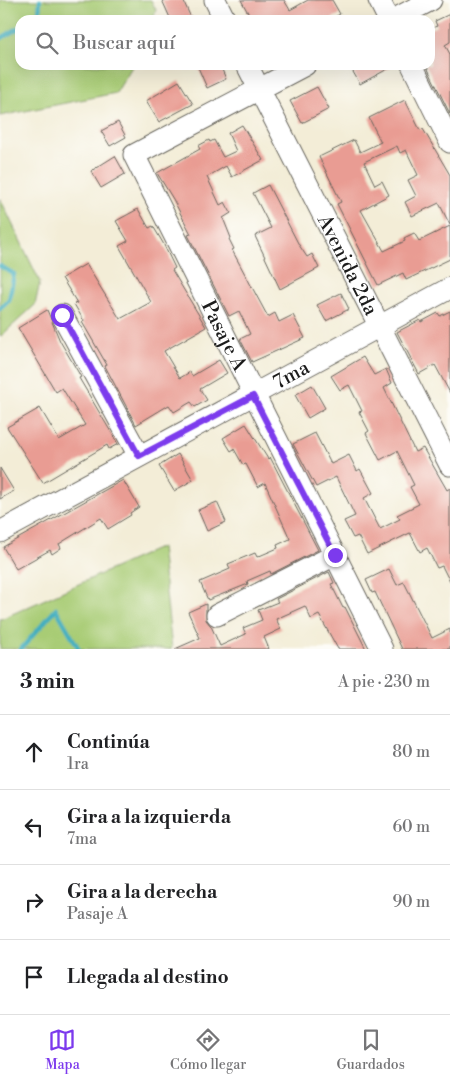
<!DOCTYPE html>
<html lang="es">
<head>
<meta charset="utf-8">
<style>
	:root { --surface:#fff; --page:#f6f6f6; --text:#202124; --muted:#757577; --line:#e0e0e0; --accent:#7c3aed }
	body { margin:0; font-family:"Libre Bodoni",serif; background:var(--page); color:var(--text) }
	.stop { position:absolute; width:15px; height:15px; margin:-11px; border:4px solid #7c3aed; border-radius:50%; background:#fff }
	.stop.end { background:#7c3aed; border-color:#fff; box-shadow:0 1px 5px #0008 }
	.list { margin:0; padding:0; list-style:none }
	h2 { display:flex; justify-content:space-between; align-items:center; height:65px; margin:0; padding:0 20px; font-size:21px }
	h2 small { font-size:16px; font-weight:400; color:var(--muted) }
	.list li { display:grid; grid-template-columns:32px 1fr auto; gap:15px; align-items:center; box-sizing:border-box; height:75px; padding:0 20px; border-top:1px solid var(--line) }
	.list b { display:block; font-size:19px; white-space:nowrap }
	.list p { margin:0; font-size:16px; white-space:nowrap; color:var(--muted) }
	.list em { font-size:16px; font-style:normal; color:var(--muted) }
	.icon { flex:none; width:28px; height:28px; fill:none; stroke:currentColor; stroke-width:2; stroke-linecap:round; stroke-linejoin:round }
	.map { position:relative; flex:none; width:450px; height:649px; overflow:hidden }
	.search { position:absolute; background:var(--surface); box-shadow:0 5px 20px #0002; left:15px; right:15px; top:15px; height:55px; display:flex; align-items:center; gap:12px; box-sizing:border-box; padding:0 18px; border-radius:15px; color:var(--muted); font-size:19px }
	.sheet { height:365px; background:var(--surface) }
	nav { display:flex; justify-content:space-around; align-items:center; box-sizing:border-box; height:70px; border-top:1px solid var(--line); background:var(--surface); font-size:14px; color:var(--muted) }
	nav a { display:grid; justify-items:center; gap:2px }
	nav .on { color:var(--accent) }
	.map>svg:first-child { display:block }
	.grass { fill:#a8cc75; stroke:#627448 }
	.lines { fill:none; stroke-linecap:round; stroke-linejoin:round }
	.stream { stroke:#42aebf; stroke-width:4.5 }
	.building { fill:#e99c93 }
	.minor-casing { stroke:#67655d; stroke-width:23 }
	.minor { stroke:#fff; stroke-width:21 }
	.route { stroke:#7c3aed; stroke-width:6 }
	.labels { text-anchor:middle; stroke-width:4.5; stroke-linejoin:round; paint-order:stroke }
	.street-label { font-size:20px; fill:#1c1c1c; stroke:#fdfcf7 }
</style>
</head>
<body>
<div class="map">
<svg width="450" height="649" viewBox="0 0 450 649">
	<rect width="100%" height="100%" fill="#fdfcf7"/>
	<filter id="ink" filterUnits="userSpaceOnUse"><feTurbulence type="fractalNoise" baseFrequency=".02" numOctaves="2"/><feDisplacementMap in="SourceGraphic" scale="10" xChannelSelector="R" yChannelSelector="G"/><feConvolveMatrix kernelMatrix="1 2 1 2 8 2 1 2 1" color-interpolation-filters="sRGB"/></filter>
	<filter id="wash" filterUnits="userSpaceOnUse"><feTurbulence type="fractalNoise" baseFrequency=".0096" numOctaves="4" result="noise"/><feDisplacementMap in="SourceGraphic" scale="20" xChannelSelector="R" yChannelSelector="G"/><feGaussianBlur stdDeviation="1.12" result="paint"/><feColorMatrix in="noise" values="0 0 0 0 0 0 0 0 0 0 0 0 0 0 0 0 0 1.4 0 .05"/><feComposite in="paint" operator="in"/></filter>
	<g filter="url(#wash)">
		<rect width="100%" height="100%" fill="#f3edd7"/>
		<!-- grass -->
		<path class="grass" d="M 0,0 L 151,0 L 156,10 L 153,20 L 20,20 L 20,65 L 133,65 L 116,93 L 0,116 Z
			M 0,198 L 40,282 L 35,305 L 0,337 Z
			M 161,547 L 172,649 L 0,649 L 0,618 L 1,619 Z"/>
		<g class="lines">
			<!-- stream -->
			<path class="stream" d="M 32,20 L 39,16 L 40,0
				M 0,39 L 20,27
				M 0,266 L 14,274 L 9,300 L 0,309
				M 21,649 L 56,609 L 79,649"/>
		</g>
		<g id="blocks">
			<!-- building -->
			<path class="building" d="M 162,0 L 183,0 L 192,20 L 171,20 Z
				M 241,0 L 284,0 L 290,10 L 308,0 L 332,0 L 340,14 L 330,20 L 252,20 Z
				M 450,14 L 450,42 L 445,45 L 450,54 L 450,114 L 426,65 L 430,65 L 430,29 L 437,26 L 435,21 Z
				M 197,65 L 220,65 L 226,79 L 207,88 Z
				M 349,65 L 395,65 L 360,84 Z
				M 179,81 L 193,104 L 159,122 L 146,101 Z
				M 317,87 L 329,109 L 302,123 L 290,101 Z
				M 405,100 L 420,130 L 423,129 L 450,175 L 450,225 L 439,203 L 412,216 L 405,202 L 416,196 L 408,180 L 418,175 L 406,150 L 400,153 L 397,146 L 364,162 L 375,185 L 382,181 L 389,195 L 361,210 L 384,251 L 405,241 L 404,238 L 414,233 L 419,241 L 450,226 L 450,259 L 406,280 L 403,273 L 378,285 L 337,204 L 341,202 L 319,157 L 354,140 L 360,152 L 381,142 L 369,118 Z
				M 118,122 L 126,137 L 110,146 L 101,131 Z
				M 242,125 L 263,160 L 232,177 L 226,166 L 207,177 L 220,205 L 225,202 L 231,213 L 223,218 L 231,238 L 229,239 L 234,249 L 232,250 L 268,317 L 275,313 L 279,322 L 293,315 L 305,338 L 252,362 L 240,339 L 250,334 L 239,311 L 229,316 L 188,235 L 191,234 L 173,199 L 157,173 L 200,149 L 198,146 L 209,140 L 210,142 L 214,140 L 223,157 L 236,151 L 228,133 Z
				M 115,156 L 125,174 L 101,188 L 91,171 Z
				M 268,185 L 299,245 L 307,257 L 312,254 L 319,268 L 280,289 L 255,236 L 271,228 L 253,193 Z
				M 138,209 L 149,228 L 153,226 L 163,243 L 175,268 L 172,270 L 206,327 L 164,351 L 180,378 L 190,372 L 192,376 L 219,360 L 227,373 L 200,389 L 207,400 L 195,407 L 191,402 L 174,412 L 169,405 L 136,425 L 105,366 L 107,365 L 82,322 L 84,321 L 74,304 L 77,303 L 62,278 L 86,264 L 120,319 L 151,302 L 119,246 L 128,241 L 116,221 Z
				M 341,293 L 349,309 L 326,321 L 317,305 Z
				M 47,310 L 60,341 L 81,377 L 79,378 L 118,444 L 109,449 L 107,445 L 43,483 L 7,427 L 40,408 L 59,440 L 85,425 L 62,388 L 56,392 L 18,328 Z
				M 450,311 L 450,393 L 435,365 L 419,374 L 397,332 L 420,320 L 421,322 L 438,313 L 440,316 Z
				M 363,357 L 374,375 L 386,369 L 392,383 L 384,388 L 415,452 L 423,448 L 447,490 L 450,488 L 450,582 L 442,566 L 437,568 L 427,548 L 420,552 L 410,533 L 367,554 L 358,536 L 353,538 L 344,521 L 355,516 L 336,477 L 316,487 L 293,444 L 315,433 L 331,464 L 349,455 L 357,471 L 360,469 L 373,493 L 364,498 L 380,529 L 400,519 L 397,515 L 419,504 L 410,487 L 414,485 L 397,451 L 380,460 L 366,433 L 369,431 L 359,412 L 362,411 L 349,385 L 340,390 L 331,376 Z
				M 312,385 L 325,408 L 308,418 L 295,395 Z
				M 246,424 L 268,459 L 270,457 L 318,550 L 271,574 L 270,571 L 247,581 L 248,584 L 208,600 L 200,582 L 230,569 L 228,564 L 255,553 L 257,557 L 278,548 L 277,545 L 290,539 L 265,483 L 258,487 L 246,464 L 243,465 L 234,449 L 231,451 L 223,438 Z
				M 178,454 L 193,480 L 174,491 L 159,466 Z
				M 0,468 L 14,491 L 0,499 Z
				M 123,480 L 139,507 L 130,513 L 131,515 L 108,529 L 101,518 L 67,539 L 59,544 L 61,548 L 52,554 L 50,550 L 16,569 L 3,547 Z
				M 217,502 L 226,522 L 207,531 L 198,510 Z
				M 389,569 L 397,585 L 404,582 L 432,638 L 450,629 L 450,649 L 402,649 L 375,592 L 372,593 L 366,580 Z
				M 329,572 L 334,583 L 331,584 L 343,608 L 345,607 L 366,649 L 338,649 L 319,615 L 311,619 L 305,606 L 276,619 L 281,629 L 264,637 L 269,649 L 175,649 L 200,638 L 188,612 L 206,604 L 206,620 L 211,626 L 220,646 L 246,634 L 243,628 L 262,620 L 258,610 L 278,602 L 276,599 Z"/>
		</g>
	</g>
	<g filter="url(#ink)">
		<use href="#blocks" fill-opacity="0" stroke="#67655d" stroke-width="1"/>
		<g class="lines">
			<!-- minor casing -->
			<g class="minor-casing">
				<g id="minor">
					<path d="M 215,0 L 225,20"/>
					<path d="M 379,0 L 389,20"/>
					<path d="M 393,20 L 431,0"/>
					<path id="s1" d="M 247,65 L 450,465"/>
					<path id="s2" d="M 305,65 L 134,155 L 382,649"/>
					<path d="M 412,65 L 450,142"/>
					<path d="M 62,315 L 139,456"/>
					<path id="s3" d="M 0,532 L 450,288"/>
					<path d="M 217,615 L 335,555"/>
				</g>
			</g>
			<!-- minor -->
			<use href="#minor" class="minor"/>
		</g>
	</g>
	<g class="lines" filter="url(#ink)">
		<!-- route -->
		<path class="route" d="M 62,315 L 139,456 L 253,396 L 335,555"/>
	</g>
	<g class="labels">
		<!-- street labels -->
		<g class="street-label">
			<text dy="7" stroke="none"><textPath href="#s1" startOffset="224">Avenida 2da</textPath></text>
			<text dy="7" stroke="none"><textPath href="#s2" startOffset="395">Pasaje A</textPath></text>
			<text dy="7" stroke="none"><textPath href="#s3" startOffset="331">7ma</textPath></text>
		</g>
	</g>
</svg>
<div class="stop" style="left:62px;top:315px"></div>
<div class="stop end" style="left:335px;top:555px"></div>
<div class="search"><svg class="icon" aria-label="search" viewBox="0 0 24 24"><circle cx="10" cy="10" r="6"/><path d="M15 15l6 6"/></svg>Buscar aquí</div>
</div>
<section class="sheet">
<h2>3 min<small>A pie · 230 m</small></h2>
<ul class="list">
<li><svg class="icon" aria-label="ahead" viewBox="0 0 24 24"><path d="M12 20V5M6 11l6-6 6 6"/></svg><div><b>Continúa</b><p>1ra</p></div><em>80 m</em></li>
<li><svg class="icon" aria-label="left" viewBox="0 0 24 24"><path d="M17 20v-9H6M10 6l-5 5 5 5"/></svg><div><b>Gira a la izquierda</b><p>7ma</p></div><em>60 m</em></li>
<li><svg class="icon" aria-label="right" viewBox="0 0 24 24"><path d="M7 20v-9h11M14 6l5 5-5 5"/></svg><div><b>Gira a la derecha</b><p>Pasaje A</p></div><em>90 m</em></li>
<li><svg class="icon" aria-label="arrive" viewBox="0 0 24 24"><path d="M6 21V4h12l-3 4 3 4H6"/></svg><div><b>Llegada al destino</b></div></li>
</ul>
</section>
<nav>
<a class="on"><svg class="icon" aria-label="map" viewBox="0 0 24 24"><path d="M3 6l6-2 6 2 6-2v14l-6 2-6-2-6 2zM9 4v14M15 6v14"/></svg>Mapa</a>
<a><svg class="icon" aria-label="directions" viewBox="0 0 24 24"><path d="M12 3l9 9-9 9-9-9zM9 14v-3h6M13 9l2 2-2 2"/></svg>Cómo llegar</a>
<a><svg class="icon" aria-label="saved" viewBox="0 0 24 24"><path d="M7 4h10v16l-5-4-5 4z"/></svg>Guardados</a>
</nav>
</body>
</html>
